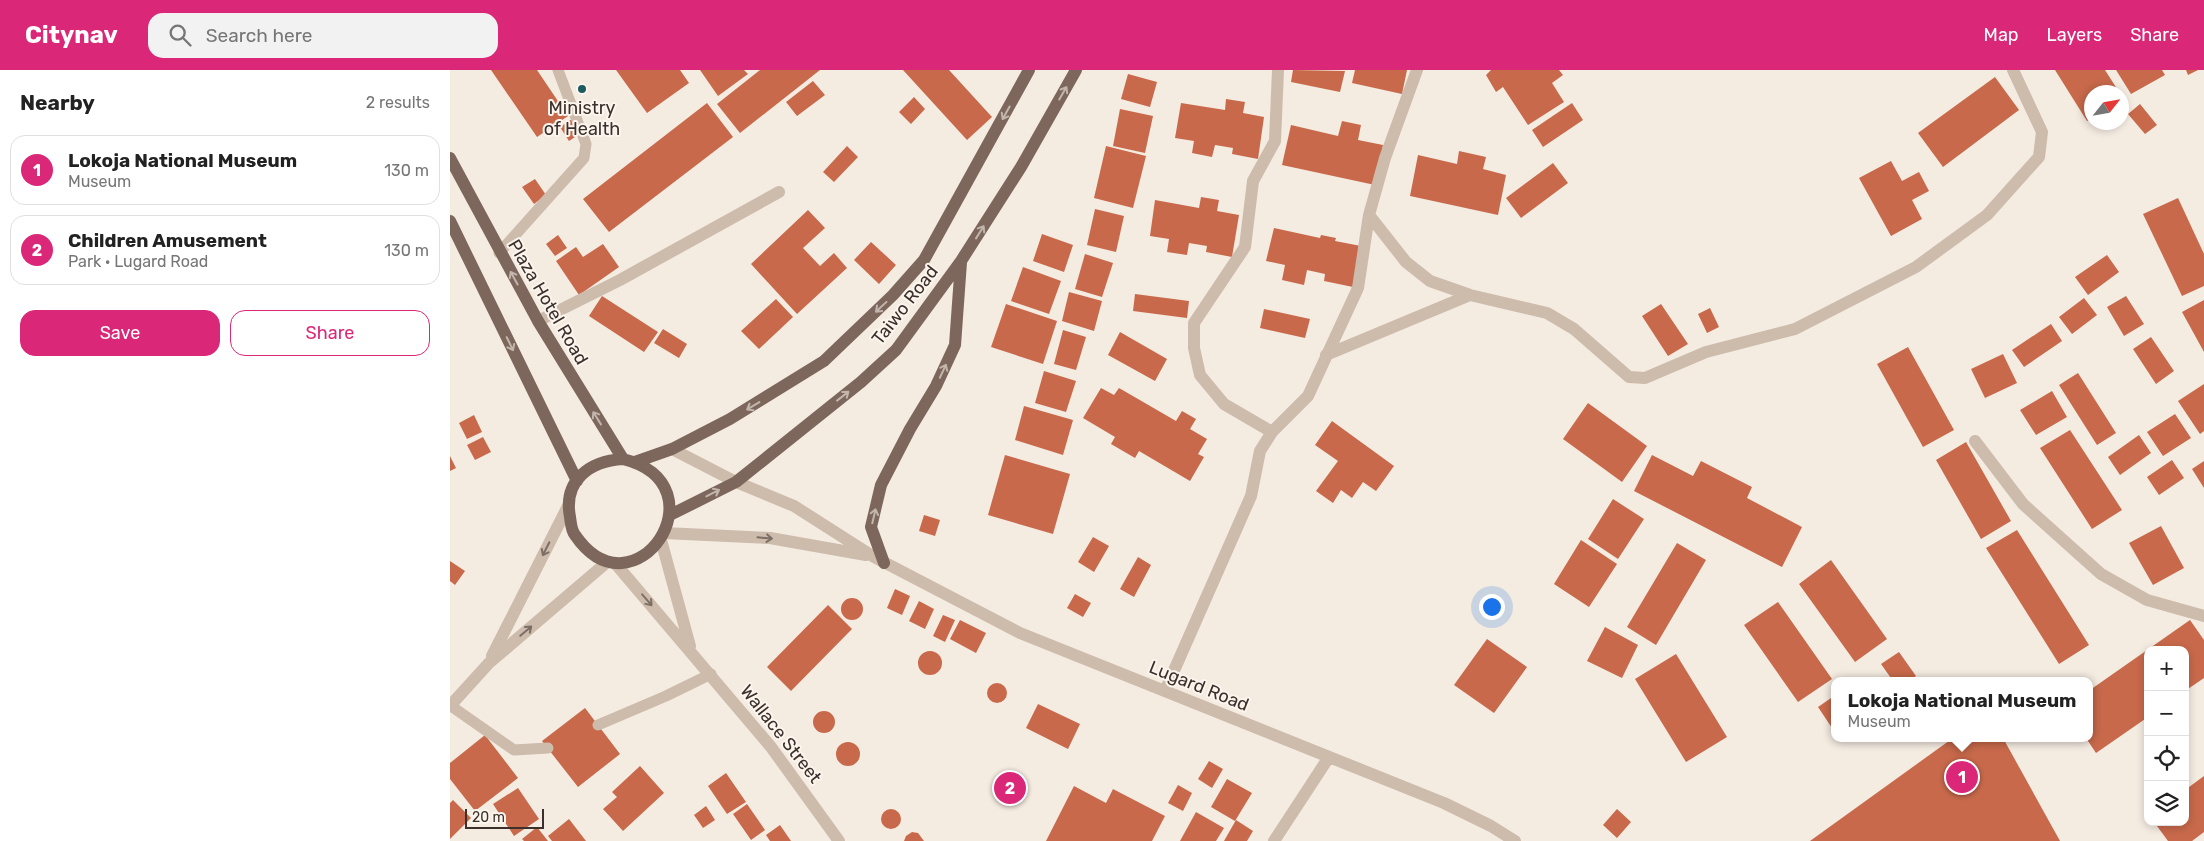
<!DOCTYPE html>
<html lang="en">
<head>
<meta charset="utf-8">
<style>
	:root { --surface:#fff; --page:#f2f2f2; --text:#222; --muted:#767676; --line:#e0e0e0; --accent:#db2777 }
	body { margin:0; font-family:Rubik,sans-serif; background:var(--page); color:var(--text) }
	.controls { position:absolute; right:15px; bottom:15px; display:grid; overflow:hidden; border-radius:10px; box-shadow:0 2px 8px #0003 }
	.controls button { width:45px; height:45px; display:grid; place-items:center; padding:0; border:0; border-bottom:1px solid var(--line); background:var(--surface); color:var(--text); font:25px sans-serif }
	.compass { position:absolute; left:1634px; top:15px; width:45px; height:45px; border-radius:50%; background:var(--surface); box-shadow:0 2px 8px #0003; rotate:59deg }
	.scale { position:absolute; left:15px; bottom:12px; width:79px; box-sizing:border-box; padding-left:5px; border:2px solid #3b302b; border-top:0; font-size:14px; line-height:18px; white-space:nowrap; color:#3b302b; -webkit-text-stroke:4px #fbf5ee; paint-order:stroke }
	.you { position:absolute; left:1041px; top:536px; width:18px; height:18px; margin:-12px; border:4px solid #fff; border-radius:50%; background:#1a73e8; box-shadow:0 0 0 8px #1a73e833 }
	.badge { display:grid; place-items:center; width:32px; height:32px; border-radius:50%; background:var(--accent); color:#fff; font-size:16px; font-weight:700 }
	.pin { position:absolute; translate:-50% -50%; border:2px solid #fff; box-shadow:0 1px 5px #0006 }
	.popup { position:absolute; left:1381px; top:607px; width:262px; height:65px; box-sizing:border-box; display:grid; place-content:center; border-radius:10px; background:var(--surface); filter:drop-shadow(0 1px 4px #0005); font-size:16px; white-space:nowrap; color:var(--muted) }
	.popup b { font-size:19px; color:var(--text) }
	.popup::after { content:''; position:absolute; left:50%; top:100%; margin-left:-10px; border:10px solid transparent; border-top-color:var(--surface) }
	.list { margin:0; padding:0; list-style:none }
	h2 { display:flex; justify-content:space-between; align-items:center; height:65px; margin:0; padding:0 20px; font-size:21px }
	h2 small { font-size:16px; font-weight:400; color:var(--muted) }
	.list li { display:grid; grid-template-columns:32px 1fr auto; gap:15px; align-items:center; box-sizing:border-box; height:70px; margin:0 10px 10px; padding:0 10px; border:1px solid var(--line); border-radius:15px }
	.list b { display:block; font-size:19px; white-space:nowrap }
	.list p { margin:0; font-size:16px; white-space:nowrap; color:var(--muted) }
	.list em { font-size:16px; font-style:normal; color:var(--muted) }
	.actions { display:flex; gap:10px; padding:15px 20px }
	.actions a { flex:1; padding:11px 0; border:1px solid var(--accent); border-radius:15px; text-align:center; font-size:18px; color:var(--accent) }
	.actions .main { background:var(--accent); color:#fff }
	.icon { flex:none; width:28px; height:28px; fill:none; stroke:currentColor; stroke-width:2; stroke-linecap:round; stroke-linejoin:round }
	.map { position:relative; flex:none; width:1754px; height:771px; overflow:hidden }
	header { display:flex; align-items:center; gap:30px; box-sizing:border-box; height:70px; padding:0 25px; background:var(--accent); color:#fff }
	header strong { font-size:24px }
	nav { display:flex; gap:28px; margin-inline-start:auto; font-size:18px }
	.search { width:350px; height:45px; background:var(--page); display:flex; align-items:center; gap:12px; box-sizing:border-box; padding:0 18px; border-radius:15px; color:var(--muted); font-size:19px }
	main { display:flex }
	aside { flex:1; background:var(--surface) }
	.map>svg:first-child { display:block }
	.building { fill:#c8694b }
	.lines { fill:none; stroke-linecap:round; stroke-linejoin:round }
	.service { stroke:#cdbbac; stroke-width:11 }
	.minor { stroke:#cdbbac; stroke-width:12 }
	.tertiary { stroke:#cdbbac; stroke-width:12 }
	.primary { stroke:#7d675c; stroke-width:12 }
	.oneway { stroke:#c2b5ac }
	.oneway2 { stroke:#7d6f65 }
	.poi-dot { fill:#1f5a5e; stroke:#fbf5ee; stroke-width:2 }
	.labels { text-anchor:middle; stroke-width:4; stroke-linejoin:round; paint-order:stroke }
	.poi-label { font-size:18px; fill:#3b302b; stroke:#fbf5ee }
	.street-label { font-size:18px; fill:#3b302b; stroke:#fbf5ee }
</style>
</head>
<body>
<header>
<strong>Citynav</strong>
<div class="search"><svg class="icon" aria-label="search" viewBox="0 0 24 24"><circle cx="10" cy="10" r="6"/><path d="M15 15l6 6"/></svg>Search here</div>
<nav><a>Map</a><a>Layers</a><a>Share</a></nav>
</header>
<main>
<aside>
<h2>Nearby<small>2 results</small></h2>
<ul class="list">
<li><span class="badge">1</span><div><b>Lokoja National Museum</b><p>Museum</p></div><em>130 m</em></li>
<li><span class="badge">2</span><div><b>Children Amusement</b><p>Park · Lugard Road</p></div><em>130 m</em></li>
</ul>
<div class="actions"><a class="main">Save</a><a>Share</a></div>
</aside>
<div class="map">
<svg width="1754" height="771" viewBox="0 0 1754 771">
	<rect width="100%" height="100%" fill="#f4ebe1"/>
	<!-- building -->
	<path class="building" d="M 41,0 L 87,0 L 118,46 L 87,67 Z
		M 166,0 L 230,0 L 239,13 L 197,43 Z
		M 250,0 L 294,0 L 298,4 L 268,26 Z
		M 310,0 L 370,0 L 290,63 L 267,34 Z
		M 453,0 L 499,0 L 542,47 L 517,70 Z
		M 843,0 L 895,1 L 890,22 L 841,12 Z
		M 905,0 L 957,0 L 952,24 L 902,13 Z
		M 1041,0 L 1109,0 L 1113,5 L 1102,13 L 1114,32 L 1078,55 L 1053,17 L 1046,22 L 1036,5 Z
		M 1605,0 L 1655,0 L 1669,22 L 1642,22 L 1642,49 L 1637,51 Z
		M 1666,0 L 1712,0 L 1715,5 L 1681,24 Z
		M 1736,0 L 1748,0 L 1738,5 Z
		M 678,4 L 707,12 L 700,37 L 671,29 Z
		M 1545,7 L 1569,40 L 1493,97 L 1468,63 Z
		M 363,11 L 375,25 L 347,46 L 336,32 Z
		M 464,27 L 475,39 L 461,54 L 449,42 Z
		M 776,29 L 795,32 L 793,43 L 814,47 L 808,89 L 782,84 L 783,78 L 765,75 L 762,87 L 742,83 L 744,71 L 725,68 L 731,33 L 775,40 Z
		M 257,33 L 283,67 L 159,162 L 133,129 Z
		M 1122,33 L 1133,50 L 1093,77 L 1082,60 Z
		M 1690,34 L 1707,55 L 1695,64 L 1678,44 Z
		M 670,39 L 703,46 L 695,83 L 663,76 Z
		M 122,49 L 131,63 L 119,71 L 110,57 Z
		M 892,51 L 911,55 L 908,70 L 933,75 L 925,115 L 832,95 L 841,55 L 888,66 Z
		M 397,76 L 408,87 L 384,112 L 373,102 Z
		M 656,76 L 696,86 L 683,138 L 644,128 Z
		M 1009,81 L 1036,87 L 1033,99 L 1056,105 L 1048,145 L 960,126 L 968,85 L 1007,94 Z
		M 1441,91 L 1452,111 L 1469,102 L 1479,121 L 1462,130 L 1472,149 L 1441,166 L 1409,108 Z
		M 1103,93 L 1118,113 L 1071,148 L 1056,128 Z
		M 85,109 L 96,125 L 84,134 L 72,117 Z
		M 751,127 L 769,130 L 767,141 L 789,145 L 782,187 L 756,182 L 757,176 L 739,173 L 737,185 L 717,182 L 719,169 L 700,166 L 705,130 L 749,138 Z
		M 1728,128 L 1754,184 L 1754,216 L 1732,226 L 1693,144 Z
		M 645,139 L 674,146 L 666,182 L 637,175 Z
		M 358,140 L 375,158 L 353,178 L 370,196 L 384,183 L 397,198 L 347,244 L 301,194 Z
		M 824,158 L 870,168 L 871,165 L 886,168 L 885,171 L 911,176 L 903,217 L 874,211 L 875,204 L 857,200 L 854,215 L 832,210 L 835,195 L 816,191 Z
		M 592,164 L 623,175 L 614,202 L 583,191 Z
		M 108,165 L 117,178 L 105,186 L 96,174 Z
		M 421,172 L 446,195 L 429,214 L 404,190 Z
		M 153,174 L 169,197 L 129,225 L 106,191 L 126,177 L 133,187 Z
		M 635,184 L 663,193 L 652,227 L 625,219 Z
		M 1657,185 L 1669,202 L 1638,225 L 1625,207 Z
		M 573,197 L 611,211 L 599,244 L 561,231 Z
		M 619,222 L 652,231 L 644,261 L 612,251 Z
		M 685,224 L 739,231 L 737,248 L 683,241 Z
		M 152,226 L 208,262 L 194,282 L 139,246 Z
		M 1676,226 L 1694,254 L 1674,266 L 1657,237 Z
		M 1634,228 L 1647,245 L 1622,264 L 1609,247 Z
		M 326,229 L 343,247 L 309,279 L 291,261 Z
		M 1754,230 L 1754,282 L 1732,242 Z
		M 556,234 L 607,251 L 593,294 L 541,277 Z
		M 1211,234 L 1238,274 L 1218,286 L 1192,246 Z
		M 1260,238 L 1269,257 L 1257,263 L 1248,244 Z
		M 814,239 L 860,249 L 855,268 L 810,258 Z
		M 1601,254 L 1612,271 L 1574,297 L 1562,280 Z
		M 213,259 L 237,274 L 229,288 L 204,273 Z
		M 613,260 L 636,267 L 626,300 L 604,294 Z
		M 670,262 L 717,289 L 705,311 L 658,285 Z
		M 1701,267 L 1724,301 L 1706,314 L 1683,279 Z
		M 1458,277 L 1504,360 L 1473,377 L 1427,294 Z
		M 1553,284 L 1567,313 L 1535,328 L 1521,299 Z
		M 594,301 L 626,311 L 616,342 L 585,333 Z
		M 1628,303 L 1666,363 L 1647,375 L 1609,315 Z
		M 1754,314 L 1754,361 L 1750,364 L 1728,331 Z
		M 651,318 L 664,325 L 669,318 L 726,351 L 732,341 L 746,349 L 740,359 L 757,369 L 748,384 L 754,387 L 740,411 L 689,381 L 685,388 L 661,374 L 665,367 L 633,348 Z
		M 1602,321 L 1617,347 L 1586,365 L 1570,340 Z
		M 1138,333 L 1197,376 L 1172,412 L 1113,369 Z
		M 574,336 L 623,350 L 613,385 L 565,370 Z
		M 1725,344 L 1741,368 L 1713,386 L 1697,362 Z
		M 24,345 L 32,362 L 17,369 L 9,353 Z
		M 882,351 L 944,396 L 926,421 L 913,412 L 902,428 L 891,420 L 883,433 L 866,421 L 888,391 L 865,375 Z
		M 1620,360 L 1672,440 L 1642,459 L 1590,378 Z
		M 1689,365 L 1701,383 L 1670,405 L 1658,387 Z
		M 33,367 L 41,382 L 25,390 L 17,375 Z
		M 1516,372 L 1561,451 L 1531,469 L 1486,390 Z
		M 555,385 L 620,404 L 603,464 L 538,445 Z
		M 1202,385 L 1243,406 L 1251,391 L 1302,417 L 1297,428 L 1352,457 L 1332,497 L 1184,421 Z
		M 0,386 L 6,398 L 0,401 Z
		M 1722,390 L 1734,408 L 1709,425 L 1697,407 Z
		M 1754,391 L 1754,418 L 1742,399 Z
		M 1163,429 L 1194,449 L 1168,489 L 1138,469 Z
		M 474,445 L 490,450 L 485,466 L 469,461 Z
		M 1711,456 L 1734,498 L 1703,515 L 1679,473 Z
		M 1567,460 L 1639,575 L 1609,594 L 1536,478 Z
		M 643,467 L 659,476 L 644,502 L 628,492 Z
		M 1131,470 L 1167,494 L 1139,537 L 1104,514 Z
		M 1227,473 L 1256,490 L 1206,575 L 1177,557 Z
		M 688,487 L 701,495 L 684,527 L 670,519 Z
		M 1381,490 L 1437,569 L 1405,592 L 1349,514 Z
		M 0,491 L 15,501 L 5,515 L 0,511 Z
		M 445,519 L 460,526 L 452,545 L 437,538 Z
		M 625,524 L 641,533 L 633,547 L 617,538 Z
		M391 539a11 11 0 1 1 22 0a11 11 0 1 1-22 0Z
		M 469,531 L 484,539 L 475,559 L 459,551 Z
		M 1328,532 L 1382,609 L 1348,632 L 1294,555 Z
		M 378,535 L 402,559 L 341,621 L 317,597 Z
		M 493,545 L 505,550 L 495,572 L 483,566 Z
		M 510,550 L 536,563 L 526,583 L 500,569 Z
		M 1740,550 L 1754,570 L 1754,608 L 1735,621 L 1735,580 L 1698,580 L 1698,647 L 1646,683 L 1636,668 L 1640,668 L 1640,620 Z
		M 1155,557 L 1188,575 L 1172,608 L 1137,591 Z
		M 1037,569 L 1077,597 L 1044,643 L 1004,615 Z
		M468 593a12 12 0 1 1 24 0a12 12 0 1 1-24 0Z
		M 1449,582 L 1466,606 L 1459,611 L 1443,611 L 1431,594 Z
		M 1226,584 L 1277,667 L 1236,692 L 1185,609 Z
		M537 623a10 10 0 1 1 20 0a10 10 0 1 1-20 0Z
		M 1384,626 L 1384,661 L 1368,637 Z
		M 588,634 L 630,654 L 618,679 L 576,658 Z
		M 135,638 L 170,684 L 128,717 L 92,671 Z
		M363 652a11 11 0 1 1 22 0a11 11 0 1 1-22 0Z
		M 35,665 L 68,708 L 25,741 L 0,709 L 0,693 Z
		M 1503,668 L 1553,668 L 1610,771 L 1360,771 Z
		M386 684a12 12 0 1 1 24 0a12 12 0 1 1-24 0Z
		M 759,691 L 773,699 L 762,718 L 748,709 Z
		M 190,696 L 214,723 L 173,761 L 153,739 L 167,727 L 162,722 Z
		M 276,703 L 296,732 L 277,744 L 258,716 Z
		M 1754,706 L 1754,762 L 1742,771 L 1718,771 L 1704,752 L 1735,752 L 1735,720 Z
		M 777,709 L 802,723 L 785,751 L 761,737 Z
		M 728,715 L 742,723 L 733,741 L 718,733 Z
		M 624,716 L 656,733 L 663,719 L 715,746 L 702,771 L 596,771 Z
		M 68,718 L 89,749 L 64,766 L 43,734 Z
		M 3,730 L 21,748 L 0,769 L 0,733 Z
		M 297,734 L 315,760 L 301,770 L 283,744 Z
		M 256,736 L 265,750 L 253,758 L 244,745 Z
		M431 749a10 10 0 1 1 20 0a10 10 0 1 1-20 0Z
		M 1167,739 L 1181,752 L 1167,768 L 1153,755 Z
		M 746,742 L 774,758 L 766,771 L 730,771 Z
		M 119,749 L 136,771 L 102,771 L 98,766 Z
		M 786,750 L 803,761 L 797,771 L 774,771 Z
		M 330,755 L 341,771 L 320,771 L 316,765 Z
		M 87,757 L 98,771 L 74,771 L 72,769 Z
		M 462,762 L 468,763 L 474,771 L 454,771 L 456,766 Z"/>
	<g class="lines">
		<!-- service -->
		<path class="service" d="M 49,183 L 134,88 L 136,74 L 108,0
			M 1,636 L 64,680 L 98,678
			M 148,655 L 216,626 L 261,604"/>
		<!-- minor -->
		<path class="minor" d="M 919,145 L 956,192 L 980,211 L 1020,225 L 1097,243 L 1124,259 L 1179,307 L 1195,308 L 1256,282 L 1345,259 L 1466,197 L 1537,145 L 1589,87 L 1592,62 L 1563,0
			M 88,251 L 170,210 L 329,122
			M 876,285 L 1020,225
			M 822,362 L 774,334 L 750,305 L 744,278 L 744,253 L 795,177 L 803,111 L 825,71 L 828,0
			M 1525,371 L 1573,434 L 1651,504 L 1697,530 L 1754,546
			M 222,379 L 286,412 L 344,436 L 424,487 L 570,563 L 994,733 L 1041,756 L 1065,771
			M 214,463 L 320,468 L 416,485
			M 211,470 L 240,576
			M 165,493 L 321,677 L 389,771
			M 715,621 L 801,426 L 810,381 L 822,362 L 858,326 L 908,218 L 919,145 L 935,88 L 967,0
			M 824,771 L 879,687"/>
		<!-- tertiary -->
		<path class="tertiary" d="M 42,586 L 118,436
			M 0,636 L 39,593 L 156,493"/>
		<!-- primary -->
		<path class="primary" d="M 0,88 L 88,251 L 173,389
			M 0,151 L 127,411
			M 173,389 C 276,415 184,551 125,465 C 121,460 121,453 120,447 C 113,410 140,391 173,389 Z
			M 185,392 L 222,379 L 280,349 L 374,291 L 443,225 L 474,190 L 579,0
			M 220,445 L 286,412 L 411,312 L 446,280 L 511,191 L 571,97 L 626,0
			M 434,493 L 421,457 L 431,415 L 460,359 L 486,316 L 505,275 L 511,192"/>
	</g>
	<!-- one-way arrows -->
	<defs><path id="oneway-shaft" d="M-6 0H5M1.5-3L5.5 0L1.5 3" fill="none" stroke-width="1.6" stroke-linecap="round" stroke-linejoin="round" transform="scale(1.25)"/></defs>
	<g class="oneway">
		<use href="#oneway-shaft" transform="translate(613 23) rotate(-60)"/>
		<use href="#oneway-shaft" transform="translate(556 43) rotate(119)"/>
		<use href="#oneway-shaft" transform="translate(530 162) rotate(-58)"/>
		<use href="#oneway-shaft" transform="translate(64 208) rotate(-119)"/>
		<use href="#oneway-shaft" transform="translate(431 237) rotate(137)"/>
		<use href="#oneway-shaft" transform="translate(60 274) rotate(64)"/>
		<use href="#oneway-shaft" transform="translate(493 301) rotate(-65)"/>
		<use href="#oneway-shaft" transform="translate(393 326) rotate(-38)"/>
		<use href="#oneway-shaft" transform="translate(303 336) rotate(149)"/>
		<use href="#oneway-shaft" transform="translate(147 348) rotate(-122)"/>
		<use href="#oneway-shaft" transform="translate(263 423) rotate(-27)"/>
		<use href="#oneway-shaft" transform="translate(424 446) rotate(-77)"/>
	</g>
	<g class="oneway2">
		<use href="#oneway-shaft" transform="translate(315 468) rotate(5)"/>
		<use href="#oneway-shaft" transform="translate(96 479) rotate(117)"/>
		<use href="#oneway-shaft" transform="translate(197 530) rotate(49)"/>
		<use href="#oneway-shaft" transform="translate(76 561) rotate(-40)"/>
	</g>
	<!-- markers -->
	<circle class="poi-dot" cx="132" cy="19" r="5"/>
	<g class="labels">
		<!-- poi labels -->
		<g class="poi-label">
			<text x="132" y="44">Ministry<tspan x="132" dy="21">of Health</tspan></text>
		</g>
		<!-- street labels -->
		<g class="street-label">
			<text transform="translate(98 232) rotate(60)" y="6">Plaza Hotel Road</text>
			<text transform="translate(455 235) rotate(-52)" y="6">Taiwo Road</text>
			<text transform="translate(749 616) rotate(22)" y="6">Lugard Road</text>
			<text transform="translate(331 664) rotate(52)" y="6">Wallace Street</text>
		</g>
	</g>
</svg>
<div class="controls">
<button>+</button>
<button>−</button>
<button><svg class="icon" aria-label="locate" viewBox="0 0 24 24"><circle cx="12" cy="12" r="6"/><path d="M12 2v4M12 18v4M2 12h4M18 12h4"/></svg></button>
<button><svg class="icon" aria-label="layers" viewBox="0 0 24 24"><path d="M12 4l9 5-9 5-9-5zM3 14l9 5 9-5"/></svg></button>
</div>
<svg class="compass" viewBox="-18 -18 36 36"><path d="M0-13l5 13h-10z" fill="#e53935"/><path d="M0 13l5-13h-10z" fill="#767676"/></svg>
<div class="scale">20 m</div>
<div class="you"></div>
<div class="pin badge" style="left:1512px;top:707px">1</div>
<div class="popup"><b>Lokoja National Museum</b>Museum</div>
<div class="pin badge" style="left:560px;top:718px">2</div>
</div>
</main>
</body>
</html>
